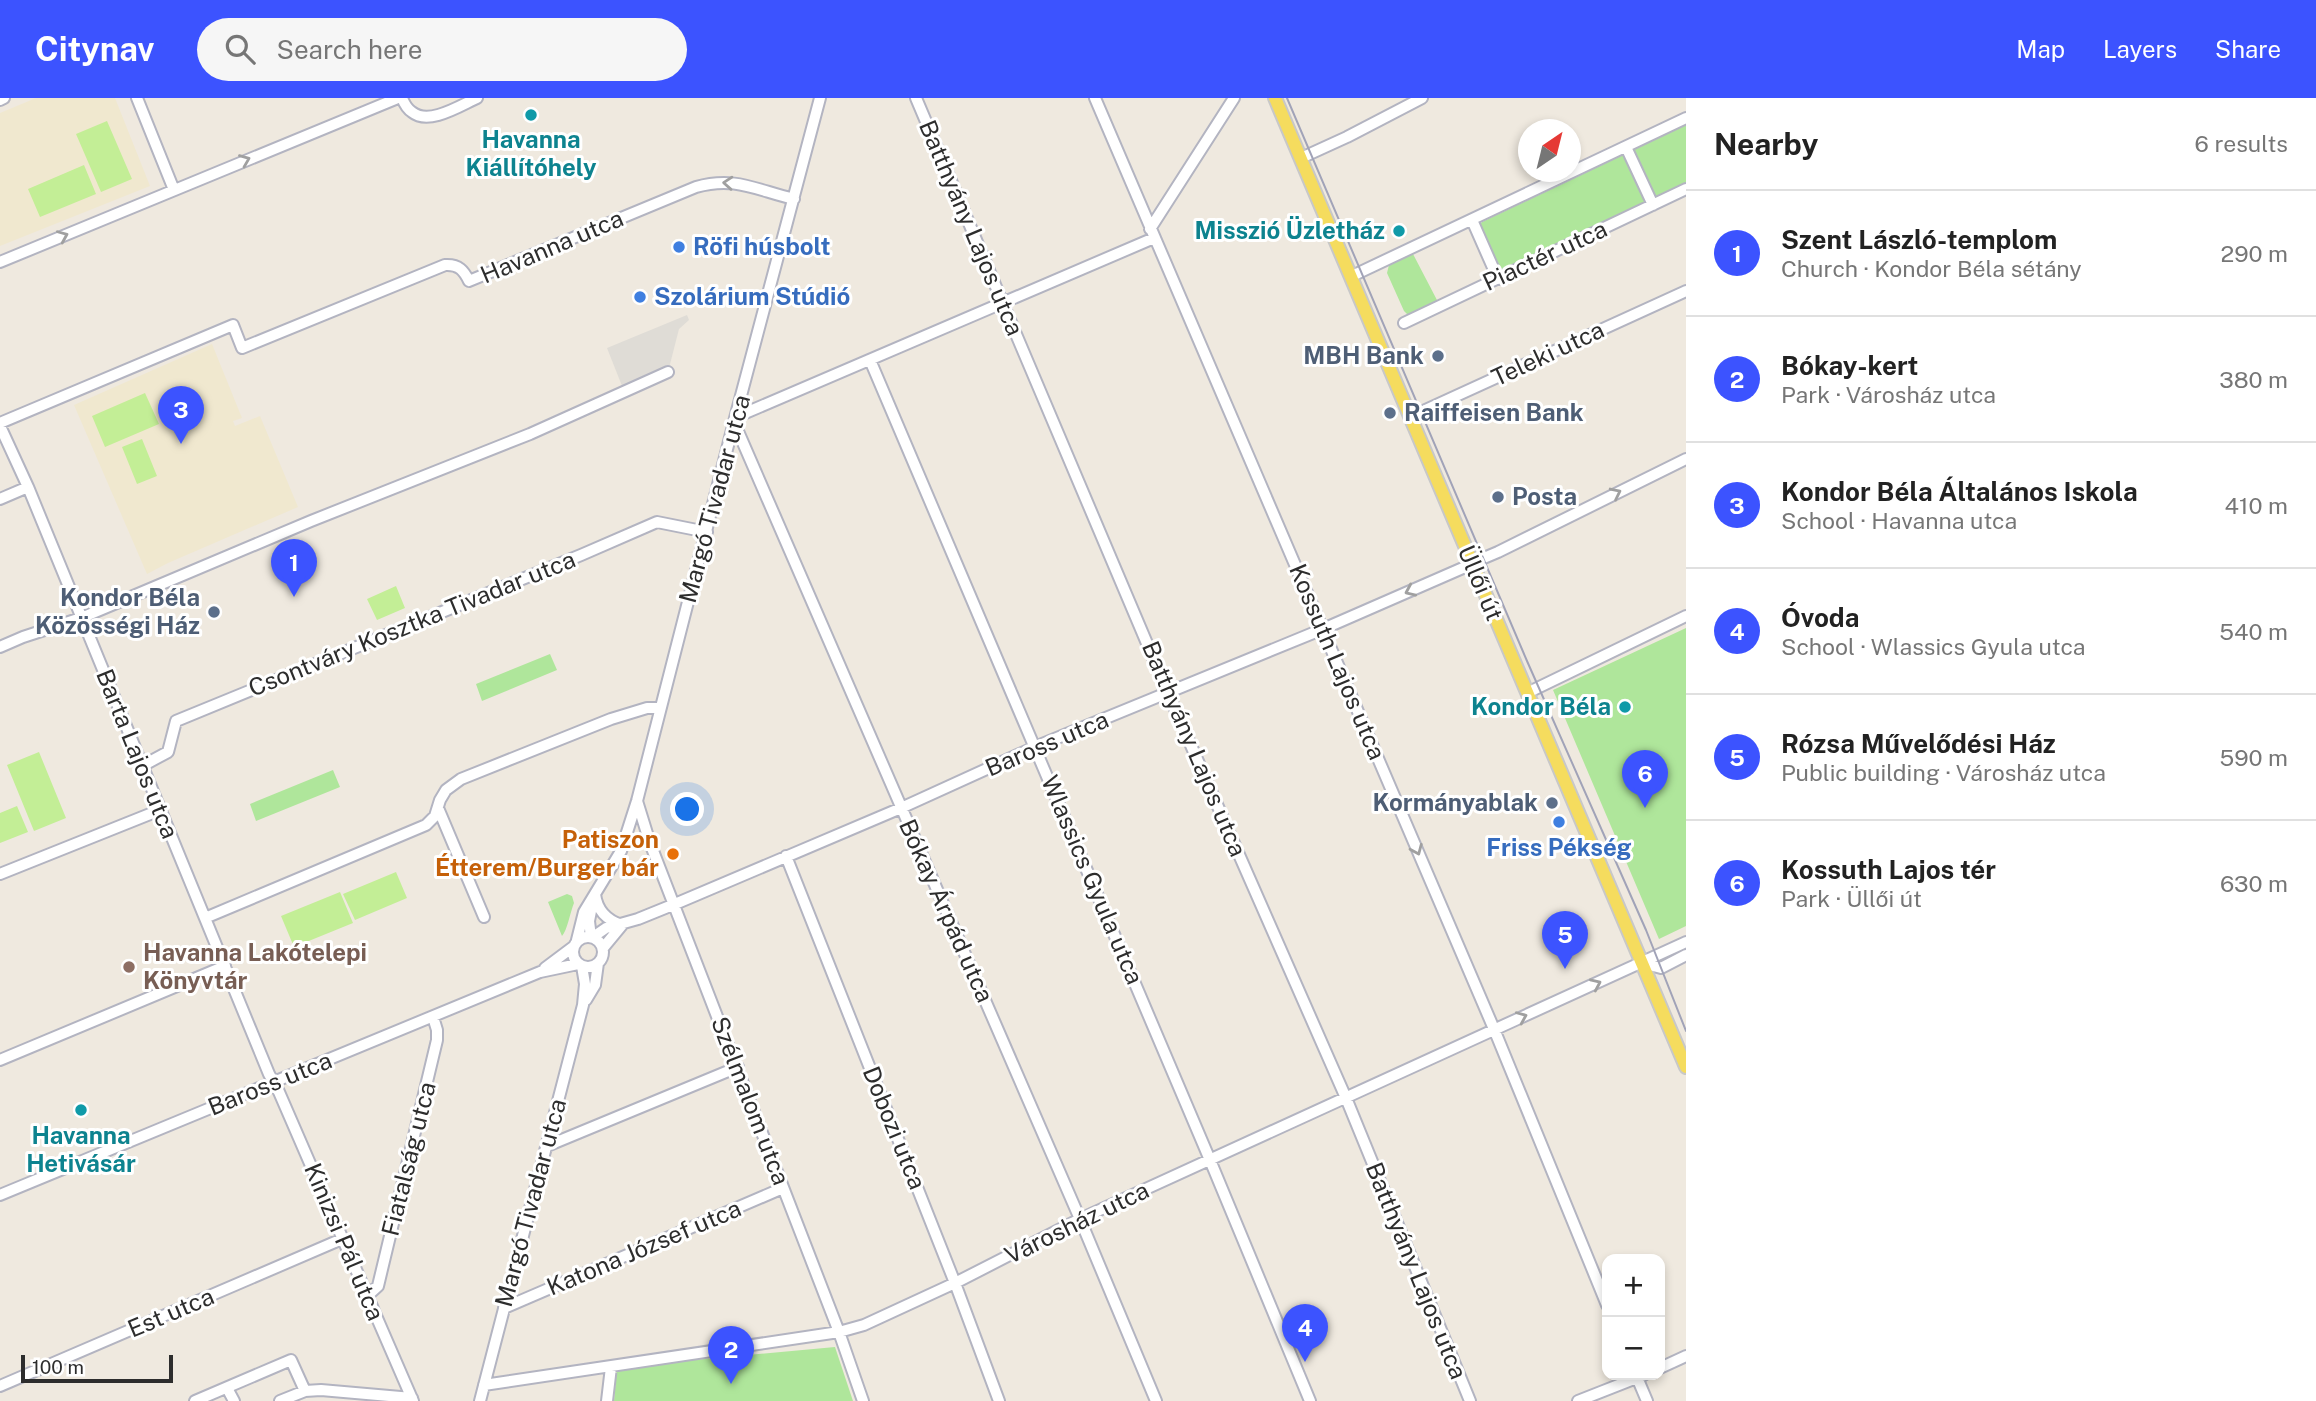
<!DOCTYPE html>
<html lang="en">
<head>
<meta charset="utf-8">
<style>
	:root { --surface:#fff; --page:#f6f6f6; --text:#222; --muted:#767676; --line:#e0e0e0; --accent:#3c53ff }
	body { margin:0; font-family:"Public Sans",sans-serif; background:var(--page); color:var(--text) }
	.controls { position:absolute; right:21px; bottom:21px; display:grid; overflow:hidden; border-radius:14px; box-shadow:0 4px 10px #0003 }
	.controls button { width:63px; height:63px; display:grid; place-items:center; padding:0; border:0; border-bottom:2px solid var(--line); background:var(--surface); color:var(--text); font:35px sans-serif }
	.compass { position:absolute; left:1518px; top:21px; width:63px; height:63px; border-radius:50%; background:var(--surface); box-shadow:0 4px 10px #0003; rotate:35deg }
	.scale { position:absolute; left:21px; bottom:18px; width:152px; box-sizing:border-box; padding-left:7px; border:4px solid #2d2d2d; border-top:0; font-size:19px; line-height:24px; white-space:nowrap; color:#2d2d2d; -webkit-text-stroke:5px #fff; paint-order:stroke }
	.you { position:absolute; left:688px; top:712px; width:24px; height:24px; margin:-18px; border:5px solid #fff; border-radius:50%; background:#1a73e8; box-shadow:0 0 0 10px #1a73e833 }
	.badge { display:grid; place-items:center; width:46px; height:46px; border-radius:50%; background:var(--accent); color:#fff; font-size:23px; font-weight:700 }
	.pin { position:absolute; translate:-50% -58px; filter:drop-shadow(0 2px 4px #0008) }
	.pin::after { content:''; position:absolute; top:37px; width:24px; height:21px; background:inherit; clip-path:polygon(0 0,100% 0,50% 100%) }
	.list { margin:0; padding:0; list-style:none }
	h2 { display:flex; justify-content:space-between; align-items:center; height:91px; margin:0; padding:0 28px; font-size:30px }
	h2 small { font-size:23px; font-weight:400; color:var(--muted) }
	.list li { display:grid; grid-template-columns:46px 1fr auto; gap:21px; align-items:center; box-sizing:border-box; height:126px; padding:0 28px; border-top:2px solid var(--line) }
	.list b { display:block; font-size:26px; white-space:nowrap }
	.list p { margin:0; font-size:23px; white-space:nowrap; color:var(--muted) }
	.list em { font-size:23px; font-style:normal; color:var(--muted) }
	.icon { flex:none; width:38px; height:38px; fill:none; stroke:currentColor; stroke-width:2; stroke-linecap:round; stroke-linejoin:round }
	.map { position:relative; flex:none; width:1686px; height:1303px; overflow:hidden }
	header { display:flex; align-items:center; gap:42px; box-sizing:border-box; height:98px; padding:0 35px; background:var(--accent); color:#fff }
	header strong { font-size:33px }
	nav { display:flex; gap:38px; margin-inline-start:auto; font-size:24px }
	.search { width:490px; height:63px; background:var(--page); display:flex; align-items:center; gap:18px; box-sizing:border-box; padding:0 24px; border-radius:38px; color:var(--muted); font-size:26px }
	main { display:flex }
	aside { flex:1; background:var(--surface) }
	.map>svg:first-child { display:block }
	.education { fill:#f0e8cf }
	.green { fill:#afe69b }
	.pitch { fill:#c3ee96 }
	.plaza { fill:#dfdcd6 }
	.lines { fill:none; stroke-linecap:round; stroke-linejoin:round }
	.minor-casing { stroke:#b3b4c1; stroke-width:14 }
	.major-casing { stroke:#c8c8c8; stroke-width:16 }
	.minor { stroke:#fff; stroke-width:10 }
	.major { stroke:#f5dc5e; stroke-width:12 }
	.tram { stroke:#a1a3b8; stroke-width:2 }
	.oneway { stroke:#a0a0a0 }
	.culture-dot { fill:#0f9aa8; stroke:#fff; stroke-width:2.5 }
	.shop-dot { fill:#3f7fe0; stroke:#fff; stroke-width:2.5 }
	.service-dot { fill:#5c6f8a; stroke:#fff; stroke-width:2.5 }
	.food-dot { fill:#e8710a; stroke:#fff; stroke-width:2.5 }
	.education-dot { fill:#8d6e63; stroke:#fff; stroke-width:2.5 }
	.labels { text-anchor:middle; stroke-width:6; stroke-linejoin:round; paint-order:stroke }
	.culture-label { font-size:24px; font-weight:bold; fill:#0d838f; stroke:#fff }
	.street-label { font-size:24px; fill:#2d2d2d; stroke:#fff }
	.shop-label { font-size:24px; font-weight:bold; fill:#366cbe; stroke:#fff; text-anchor:start }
	.service-label { font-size:24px; font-weight:bold; fill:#4e5e75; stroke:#fff; text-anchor:end }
	.food-label { font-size:24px; font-weight:bold; fill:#c56008; stroke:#fff; text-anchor:end }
	.education-label { font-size:24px; font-weight:bold; fill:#785e54; stroke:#fff; text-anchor:start }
</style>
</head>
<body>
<header>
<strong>Citynav</strong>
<div class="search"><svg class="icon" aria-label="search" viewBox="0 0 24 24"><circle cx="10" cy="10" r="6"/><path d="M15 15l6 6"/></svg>Search here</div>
<nav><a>Map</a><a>Layers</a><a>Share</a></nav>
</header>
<main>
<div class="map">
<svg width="1686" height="1303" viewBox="0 0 1686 1303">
	<rect width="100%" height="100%" fill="#efe9df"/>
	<!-- education -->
	<path class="education" d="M 36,0 L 115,0 L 150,88 L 0,148 L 0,15 Z
		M 212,246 L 242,320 L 233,323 L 235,328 L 260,318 L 298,409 L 168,465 L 147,476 L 74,307 Z"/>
	<!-- green -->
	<path class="green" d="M 1686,27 L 1686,87 L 1505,173 L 1498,170 L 1478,129 L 1482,124 Z
		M 1413,156 L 1438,204 L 1408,217 L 1404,213 L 1387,175 L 1389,167 Z
		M 1686,530 L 1686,828 L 1659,841 L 1553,592 Z
		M 550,556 L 557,572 L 482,603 L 476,586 Z
		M 333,672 L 340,689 L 256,723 L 250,706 Z
		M 567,796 L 572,798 L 574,805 C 570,815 567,833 562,838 L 548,804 Z
		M 835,1249 L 853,1303 L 614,1303 L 617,1269 Z"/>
	<!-- pitch -->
	<path class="pitch" d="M 107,23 L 132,81 L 101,94 L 76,36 Z
		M 84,67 L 96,96 L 40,119 L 28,91 Z
		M 145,295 L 159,326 L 105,349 L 92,318 Z
		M 142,341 L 157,378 L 137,386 L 122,349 Z
		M 396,488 L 405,510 L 377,522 L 367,501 Z
		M 39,654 L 66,720 L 34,733 L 7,667 Z
		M 17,708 L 28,734 L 0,745 L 0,715 Z
		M 396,774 L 407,800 L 355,822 L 343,796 Z
		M 340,794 L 353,825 L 294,849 L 281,818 Z"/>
	<!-- plaza -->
	<path class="plaza" d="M 687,217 L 689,222 L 679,231 L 668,274 L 624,293 L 607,250 Z"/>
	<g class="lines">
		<!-- minor casing -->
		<g class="minor-casing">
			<path id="minor" d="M 137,0 L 174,92
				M 402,0 C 404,5 407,11 412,14 C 429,28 461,7 477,0
				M 916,0 L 1168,595 L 1346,1000 L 1470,1303
				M 1095,0 L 1494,931 L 1607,1207
				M 0,2 L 4,0
				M 1626,49 L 1653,107
				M 1301,60 L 1347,39 L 1422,0
				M 1472,122 L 1498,181
				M 1150,131 L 1234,0
				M 0,164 L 398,0
				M 1352,178 L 1686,20
				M 1404,225 L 1686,91
				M 870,262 L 1210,1062 L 1310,1303
				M 736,319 L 1154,140
				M 1410,319 L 1686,193
				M 734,324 L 1080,1121 L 1156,1303
				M 0,325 L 233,227 L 242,250 L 445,167 C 459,166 464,173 469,183 L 696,89 C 735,78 756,92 794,101
				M 0,328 L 28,389 L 269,976 L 279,994 L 413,1303
				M 0,401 L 28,389
				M 1472,465 L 1498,454 L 1686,361
				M 0,549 L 23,539 L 81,520 L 311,423 L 530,336 L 668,274
				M 1527,595 L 1686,518
				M 142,668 L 168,654 L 176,623 L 581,457 L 657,424 L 707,434
				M 637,703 L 650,745 L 839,1234 L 863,1303
				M 438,710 L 484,819
				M 786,758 L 955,1185 L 999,1303
				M 0,776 L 160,712
				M 595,796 C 597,812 606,822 622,827
				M 205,820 L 426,727 L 435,718 L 440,702 L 446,692 L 461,681 L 611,621 L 647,610 L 660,610
				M573 854a15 15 0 1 1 30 0a15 15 0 1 1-30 0Z
				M 591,839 L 589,823 L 593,803
				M 593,839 L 606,830 L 638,821 L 675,806 L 901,710 L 1035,649 L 1323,531 L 1472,466
				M 577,842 L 584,814 L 621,753 L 637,703 L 734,324 L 820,0
				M 603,850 L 622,827
				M 1642,865 L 1661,870 L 1686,857
				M 545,870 L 573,849
				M 586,902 L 595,887 L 598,865
				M 0,962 L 225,868
				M 547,1048 L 738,969
				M 0,1097 L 540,874 L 578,866
				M 367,1198 L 378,1188 L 437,942 L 437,932 L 433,919
				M 504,1210 L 783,1090
				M 1660,1270 L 1686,1258
				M 1636,1277 L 1647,1303
				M 484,1287 L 839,1234 L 864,1227 L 955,1185 L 1080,1121 L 1686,844
				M 0,1288 L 342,1141
				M 227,1290 L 234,1303
				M 195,1303 L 291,1262 L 305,1293
				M 280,1303 L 305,1293 L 321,1292 L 412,1300
				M 480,1303 L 583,907 L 585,886 L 582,868
				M 607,1303 L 611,1269
				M 1578,1303 L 1644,1277"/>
		</g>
		<!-- major casing -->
		<g class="major-casing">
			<path id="major" d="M 1275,0 L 1686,969"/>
		</g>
		<!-- minor -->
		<use href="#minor" class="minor"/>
		<!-- major -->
		<use href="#major" class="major"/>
		<!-- tram -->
		<path class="tram" d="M 1287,0 L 1527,563 L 1646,832 L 1686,933"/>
	</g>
	<!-- one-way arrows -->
	<defs><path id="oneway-chevron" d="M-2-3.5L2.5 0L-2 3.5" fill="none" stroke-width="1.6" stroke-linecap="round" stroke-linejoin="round" transform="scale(1.75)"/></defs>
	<g class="oneway">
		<use href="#oneway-chevron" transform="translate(245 62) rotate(-22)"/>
		<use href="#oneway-chevron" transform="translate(728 85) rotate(-176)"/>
		<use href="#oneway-chevron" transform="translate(63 138) rotate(-23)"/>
		<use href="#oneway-chevron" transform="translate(1616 395) rotate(-26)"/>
		<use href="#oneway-chevron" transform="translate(1410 493) rotate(156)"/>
		<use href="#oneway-chevron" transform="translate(1417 752) rotate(67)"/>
		<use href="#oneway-chevron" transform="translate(1596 886) rotate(-24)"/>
		<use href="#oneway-chevron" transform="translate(1522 919) rotate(-23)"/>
	</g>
	<!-- markers -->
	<g class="culture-dot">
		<circle cx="531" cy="17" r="7"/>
		<circle cx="1399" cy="133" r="7"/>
		<circle cx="1625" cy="609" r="7"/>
		<circle cx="81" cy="1012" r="7"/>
	</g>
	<g class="shop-dot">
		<circle cx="679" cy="149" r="7"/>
		<circle cx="640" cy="199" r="7"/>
		<circle cx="1559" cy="724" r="7"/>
	</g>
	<g class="service-dot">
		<circle cx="1438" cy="258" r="7"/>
		<circle cx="1390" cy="315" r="7"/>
		<circle cx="1498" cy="399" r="7"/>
		<circle cx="214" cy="514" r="7"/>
		<circle cx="1552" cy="705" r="7"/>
	</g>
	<circle class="food-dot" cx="673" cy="756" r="7"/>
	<circle class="education-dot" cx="129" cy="869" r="7"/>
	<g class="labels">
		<!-- culture labels -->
		<g class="culture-label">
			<text x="531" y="50">Havanna<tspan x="531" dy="28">Kiállítóhely</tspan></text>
			<text x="1385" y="141" text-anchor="end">Misszió Üzletház</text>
			<text x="1611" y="617" text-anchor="end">Kondor Béla</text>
			<text x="81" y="1046">Havanna<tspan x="81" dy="28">Hetivásár</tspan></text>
		</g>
		<!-- street labels -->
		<g class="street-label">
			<text transform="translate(971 130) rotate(67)" y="8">Batthyány Lajos utca</text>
			<text transform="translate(552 149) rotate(-23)" y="8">Havanna utca</text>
			<text transform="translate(1545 158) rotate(-25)" y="8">Piactér utca</text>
			<text transform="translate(1548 256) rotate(-25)" y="8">Teleki utca</text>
			<text transform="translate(715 401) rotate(-75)" y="8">Margó Tivadar utca</text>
			<text transform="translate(1480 485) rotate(67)" y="8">Üllői út</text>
			<text transform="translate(412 526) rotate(-22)" y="8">Csontváry Kosztka Tivadar utca</text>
			<text transform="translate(1337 564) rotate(67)" y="8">Kossuth Lajos utca</text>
			<text transform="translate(1047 646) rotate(-23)" y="8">Baross utca</text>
			<text transform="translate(1194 651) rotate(67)" y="8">Batthyány Lajos utca</text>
			<text transform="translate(137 656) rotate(68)" y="8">Barta Lajos utca</text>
			<text transform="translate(1092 782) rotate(67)" y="8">Wlassics Gyula utca</text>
			<text transform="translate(946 813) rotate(66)" y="8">Bókay Árpád utca</text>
			<text transform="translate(270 986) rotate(-22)" y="8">Baross utca</text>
			<text transform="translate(750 1003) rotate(69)" y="8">Szélmalom utca</text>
			<text transform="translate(894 1030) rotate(68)" y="8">Dobozi utca</text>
			<text transform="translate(409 1061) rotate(-76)" y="8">Fiatalság utca</text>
			<text transform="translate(531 1105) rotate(-75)" y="8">Margó Tivadar utca</text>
			<text transform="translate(1077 1125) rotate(-26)" y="8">Városház utca</text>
			<text transform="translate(344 1144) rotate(67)" y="8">Kinizsi Pál utca</text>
			<text transform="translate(644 1150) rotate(-23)" y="8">Katona József utca</text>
			<text transform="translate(1416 1173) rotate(68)" y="8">Batthyány Lajos utca</text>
			<text transform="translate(171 1215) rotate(-23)" y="8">Est utca</text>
		</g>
		<!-- shop labels -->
		<g class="shop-label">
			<text x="693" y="157">Röfi húsbolt</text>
			<text x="654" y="207">Szolárium Stúdió</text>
			<text x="1559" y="758" text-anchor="middle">Friss Pékség</text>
		</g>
		<!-- service labels -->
		<g class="service-label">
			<text x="1424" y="266">MBH Bank</text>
			<text x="1404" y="323" text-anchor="start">Raiffeisen Bank</text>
			<text x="1512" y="407" text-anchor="start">Posta</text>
			<text x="200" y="508">Kondor Béla<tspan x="200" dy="28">Közösségi Ház</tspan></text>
			<text x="1538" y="713">Kormányablak</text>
		</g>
		<!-- food labels -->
		<g class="food-label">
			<text x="659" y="750">Patiszon<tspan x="659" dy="28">Étterem/Burger bár</tspan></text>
		</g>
		<!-- education labels -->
		<g class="education-label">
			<text x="143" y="863">Havanna Lakótelepi<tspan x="143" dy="28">Könyvtár</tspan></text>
		</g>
	</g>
</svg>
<div class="controls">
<button>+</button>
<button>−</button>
</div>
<svg class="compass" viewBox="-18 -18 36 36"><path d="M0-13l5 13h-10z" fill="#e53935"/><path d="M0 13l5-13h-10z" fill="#767676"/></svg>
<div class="scale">100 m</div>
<div class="you"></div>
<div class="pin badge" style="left:294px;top:499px">1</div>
<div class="pin badge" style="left:731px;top:1286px">2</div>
<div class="pin badge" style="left:181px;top:346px">3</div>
<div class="pin badge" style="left:1305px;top:1264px">4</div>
<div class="pin badge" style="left:1565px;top:871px">5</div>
<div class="pin badge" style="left:1645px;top:710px">6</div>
</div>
<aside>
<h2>Nearby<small>6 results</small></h2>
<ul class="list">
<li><span class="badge">1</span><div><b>Szent László-templom</b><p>Church · Kondor Béla sétány</p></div><em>290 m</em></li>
<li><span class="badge">2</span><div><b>Bókay-kert</b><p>Park · Városház utca</p></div><em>380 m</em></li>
<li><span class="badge">3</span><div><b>Kondor Béla Általános Iskola</b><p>School · Havanna utca</p></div><em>410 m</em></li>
<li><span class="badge">4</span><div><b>Óvoda</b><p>School · Wlassics Gyula utca</p></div><em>540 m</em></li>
<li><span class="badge">5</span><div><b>Rózsa Művelődési Ház</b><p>Public building · Városház utca</p></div><em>590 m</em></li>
<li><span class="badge">6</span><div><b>Kossuth Lajos tér</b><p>Park · Üllői út</p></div><em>630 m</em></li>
</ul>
</aside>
</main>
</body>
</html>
